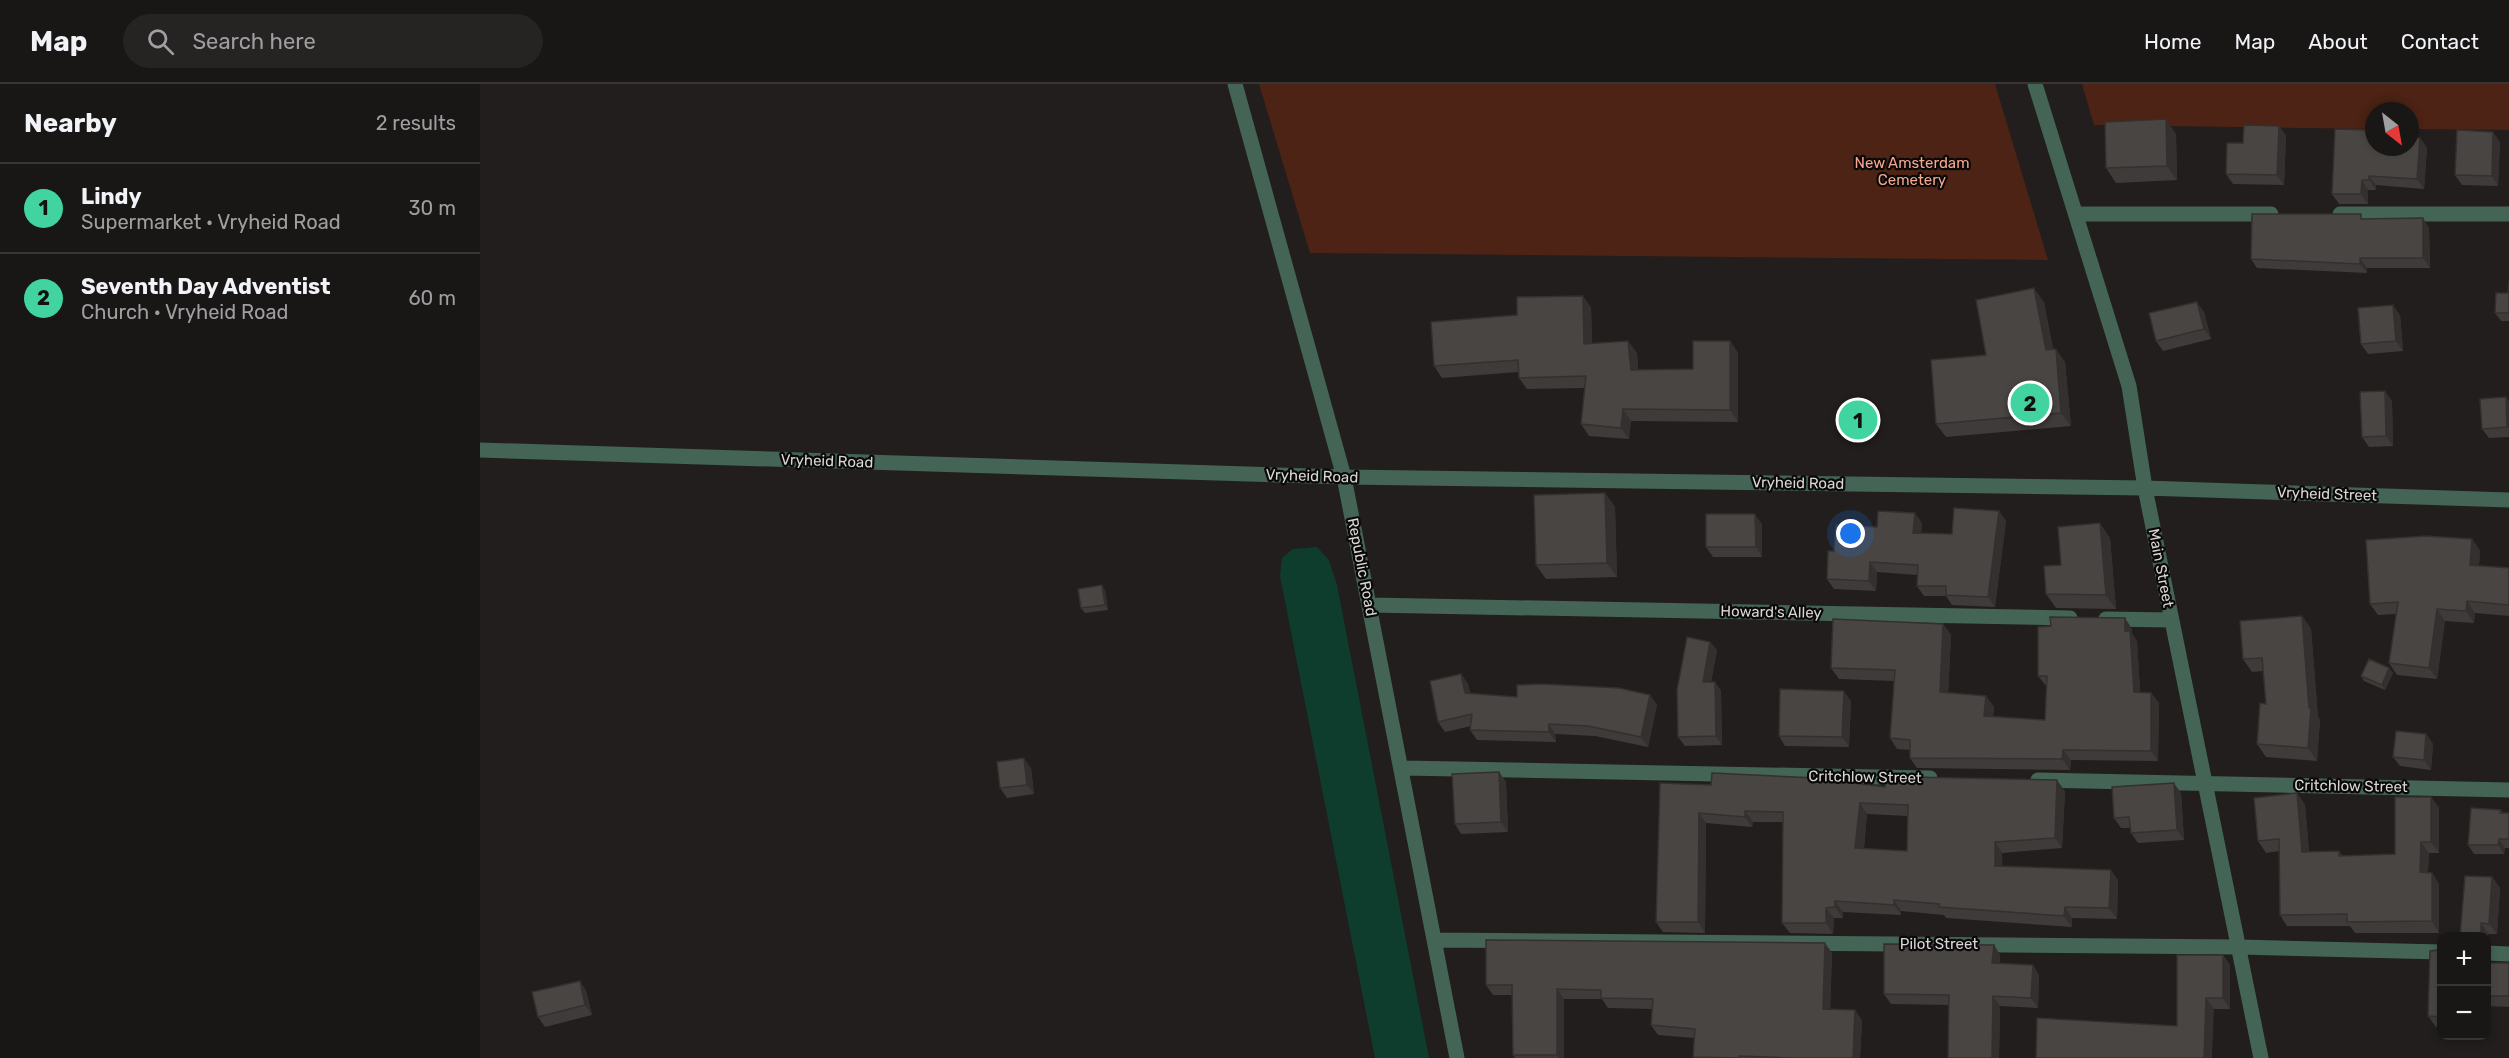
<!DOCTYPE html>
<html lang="en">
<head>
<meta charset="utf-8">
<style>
	:root { --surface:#191616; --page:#262323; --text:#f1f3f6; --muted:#9f9fa1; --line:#373535; --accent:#41d4a1 }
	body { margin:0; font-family:Rubik,sans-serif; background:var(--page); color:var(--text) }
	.controls { position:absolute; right:18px; bottom:18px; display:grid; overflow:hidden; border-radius:12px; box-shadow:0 3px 9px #0003 }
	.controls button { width:54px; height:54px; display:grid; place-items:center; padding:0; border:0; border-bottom:2px solid var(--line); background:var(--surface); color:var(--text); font:30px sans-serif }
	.compass { position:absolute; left:1885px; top:18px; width:54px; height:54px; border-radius:50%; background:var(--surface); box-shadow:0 3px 9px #0003; rotate:149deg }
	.you { position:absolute; left:1371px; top:450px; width:21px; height:21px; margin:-15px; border:4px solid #fff; border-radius:50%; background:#1a73e8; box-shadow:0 0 0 9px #1a73e833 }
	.badge { display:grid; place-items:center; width:39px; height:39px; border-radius:50%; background:var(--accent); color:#111; font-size:20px; font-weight:700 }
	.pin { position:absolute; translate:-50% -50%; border:3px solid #fff; box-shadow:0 2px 6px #0006 }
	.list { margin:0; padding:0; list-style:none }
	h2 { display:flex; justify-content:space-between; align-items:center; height:78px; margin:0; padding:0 24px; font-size:26px }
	h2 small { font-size:20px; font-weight:400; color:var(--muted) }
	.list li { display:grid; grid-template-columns:39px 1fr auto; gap:18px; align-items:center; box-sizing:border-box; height:90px; padding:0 24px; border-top:2px solid var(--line) }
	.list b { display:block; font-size:22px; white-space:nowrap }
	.list p { margin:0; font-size:20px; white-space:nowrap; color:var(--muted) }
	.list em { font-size:20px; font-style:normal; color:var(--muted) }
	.icon { flex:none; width:33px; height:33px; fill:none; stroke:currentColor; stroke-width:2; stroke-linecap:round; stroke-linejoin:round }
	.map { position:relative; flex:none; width:2029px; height:974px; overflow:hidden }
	header { display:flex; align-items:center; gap:36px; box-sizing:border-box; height:84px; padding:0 30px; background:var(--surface); border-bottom:2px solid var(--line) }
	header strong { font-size:28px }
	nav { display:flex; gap:33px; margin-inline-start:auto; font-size:21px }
	.search { width:420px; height:54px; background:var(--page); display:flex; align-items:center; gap:15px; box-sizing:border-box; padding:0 21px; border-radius:33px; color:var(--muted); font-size:22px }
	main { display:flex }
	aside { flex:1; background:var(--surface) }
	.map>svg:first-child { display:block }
	.green { fill:#4c2314 }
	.water { fill:#0e3d2d }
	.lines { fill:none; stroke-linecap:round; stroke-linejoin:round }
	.minor { stroke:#446455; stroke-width:15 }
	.wall { fill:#3f3b3a; fill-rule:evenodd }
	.shaded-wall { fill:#33302f }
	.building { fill:#494543; stroke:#33302f; stroke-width:1.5; fill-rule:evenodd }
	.labels { text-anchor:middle; stroke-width:4.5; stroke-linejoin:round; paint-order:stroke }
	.park-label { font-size:15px; fill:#f7a88c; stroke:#0a0808 }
	.street-label { font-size:15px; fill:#d9d7d6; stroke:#0a0808 }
</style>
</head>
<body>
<header>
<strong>Map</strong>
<div class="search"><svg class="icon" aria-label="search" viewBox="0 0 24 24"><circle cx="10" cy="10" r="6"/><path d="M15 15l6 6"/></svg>Search here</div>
<nav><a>Home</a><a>Map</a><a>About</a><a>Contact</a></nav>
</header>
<main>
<aside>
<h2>Nearby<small>2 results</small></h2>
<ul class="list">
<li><span class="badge">1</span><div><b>Lindy</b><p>Supermarket · Vryheid Road</p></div><em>30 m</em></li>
<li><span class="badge">2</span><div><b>Seventh Day Adventist</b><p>Church · Vryheid Road</p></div><em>60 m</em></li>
</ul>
</aside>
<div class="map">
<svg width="2029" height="974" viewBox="0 0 2029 974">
	<rect width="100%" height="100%" fill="#211e1d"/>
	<!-- green -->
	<path class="green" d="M 779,0 L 1515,0 L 1568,176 L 830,169 Z
		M 1602,0 L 2029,0 L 2029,46 L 1930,45 L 1930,27 L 1894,27 L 1894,45 L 1614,41 Z"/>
	<!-- water -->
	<path class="water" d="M 837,463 L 849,476 L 857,501 L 949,974 L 895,974 L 800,492 L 802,474 L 813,465 Z"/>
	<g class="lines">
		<!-- minor -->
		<path class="minor" d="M 755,0 L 864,393 L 977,974
			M 1555,0 L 1649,302 L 1665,404 L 1781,974
			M 1596,130 L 1791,130
			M 1860,130 L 2029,130
			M 0,366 L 864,393 L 1665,404 L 2029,416
			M 890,521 L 1590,534
			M 1626,535 L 1692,536
			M 922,684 L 1450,694
			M 1558,696 L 2029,706
			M 956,856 L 1759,863 L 1962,868
			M 2006,869 L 2029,870"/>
	</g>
	<!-- wall -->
	<path class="wall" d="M 1799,42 L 1806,52 L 1804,101 L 1753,100 L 1746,90 Z
		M 1891,46 L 1894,50 L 1894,63 L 1940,54 L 1947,64 L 1944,105 L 1896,101 L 1896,106 L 1888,106 L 1888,120 L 1859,120 L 1852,110 Z
		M 1696,50 L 1697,96 L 1636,99 L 1626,84 Z
		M 2020,58 L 2018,102 L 1982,101 L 1975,91 Z
		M 1884,135 L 1949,144 L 1950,184 L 1887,184 L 1887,189 L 1777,184 L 1771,175 Z
		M 2029,197 L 2029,237 L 2021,237 L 2015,229 L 2028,209 Z
		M 1564,218 L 1573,265 L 1585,278 L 1591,342 L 1466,353 L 1456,340 L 1506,271 Z
		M 1111,223 L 1112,260 L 1148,257 L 1157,269 L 1158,286 L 1213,285 L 1250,257 L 1258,269 L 1258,338 L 1151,337 L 1149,355 L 1109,352 L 1101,340 L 1105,304 L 1047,305 L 1039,294 L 1038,288 L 962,294 L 954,282 L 1037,231 Z
		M 1724,228 L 1731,255 L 1683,267 L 1676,257 Z
		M 1920,231 L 1923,267 L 1888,270 L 1881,260 Z
		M 2026,313 L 2029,318 L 2029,353 L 2009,354 L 2002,345 Z
		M 1912,317 L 1913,362 L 1889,363 L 1882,353 Z
		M 1125,409 L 1135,423 L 1137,493 L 1066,495 L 1056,481 Z
		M 1519,427 L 1526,437 L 1515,523 L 1472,521 L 1466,512 L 1444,512 L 1437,502 L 1437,491 L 1397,488 L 1396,507 L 1354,505 L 1347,495 L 1397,443 L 1442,439 L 1441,449 L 1472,450 Z
		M 1282,440 L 1282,473 L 1233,473 L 1226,463 Z
		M 1630,454 L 1636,525 L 1576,524 L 1566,510 L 1581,481 Z
		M 2000,466 L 1999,482 L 2029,484 L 2029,532 L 1995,529 L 1994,539 L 1965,537 L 1957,595 L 1917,591 L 1909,579 L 1916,530 L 1898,531 L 1890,520 Z
		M 625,506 L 628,526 L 605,529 L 601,524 Z
		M 1822,532 L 1831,545 L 1838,633 L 1840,636 L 1837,677 L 1786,673 L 1777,660 L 1786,620 L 1783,587 L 1772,588 L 1763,575 Z
		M 1463,540 L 1471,551 L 1468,608 L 1506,612 L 1514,623 L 1513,632 L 1565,636 L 1567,603 L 1558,592 L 1652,545 L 1652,550 L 1657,557 L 1660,609 L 1671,609 L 1679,619 L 1678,677 L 1591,676 L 1590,686 L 1437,684 L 1430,674 L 1430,666 L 1417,665 L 1410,654 L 1414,597 L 1359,595 L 1351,584 Z
		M 1230,558 L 1237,566 L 1231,598 L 1235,598 L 1241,607 L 1242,661 L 1205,662 L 1198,653 Z
		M 1909,584 L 1913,589 L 1905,606 L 1884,597 L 1881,592 Z
		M 981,590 L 988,600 L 990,609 L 1037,613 L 1170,611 L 1177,621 L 1168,663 L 1115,652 L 1075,650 L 1076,658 L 997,656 L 990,646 L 991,642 L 965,648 L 958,638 Z
		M 1371,617 L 1369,663 L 1305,662 L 1299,652 Z
		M 1946,650 L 1953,660 L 1951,686 L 1920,682 L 1913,673 Z
		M 551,684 L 554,710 L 527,714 L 520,704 Z
		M 1019,688 L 1026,698 L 1028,748 L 981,750 L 975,740 Z
		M 1180,699 L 1231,701 L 1405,703 L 1585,707 L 1582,764 L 1522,769 L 1522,782 L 1638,796 L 1637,835 L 1592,834 L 1592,843 L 1466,834 L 1464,831 L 1421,827 L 1421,831 L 1363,828 L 1363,834 L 1354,834 L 1353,850 L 1310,849 L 1302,839 L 1303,738 L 1273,738 L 1272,743 L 1226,739 L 1225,849 L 1183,848 L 1176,838 ZM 1387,730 L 1428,732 L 1427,767 L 1384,764 Z
		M 1701,709 L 1704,756 L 1658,759 L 1651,749 L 1650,744 L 1641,744 L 1634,734 Z
		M 1817,709 L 1825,721 L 1829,768 L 1859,767 L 1862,772 L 1915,770 L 1951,713 L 1959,724 L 1959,769 L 1949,769 L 1948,788 L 1952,789 L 1959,800 L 1959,849 L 1875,849 L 1870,842 L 1807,842 L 1800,831 L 1799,767 L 1786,769 L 1778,757 Z
		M 2021,726 L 2023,729 L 2029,729 L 2029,764 L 2025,764 L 2024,770 L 1994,770 L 1988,761 Z
		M 2012,793 L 2020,804 L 2017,850 L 2008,850 L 2008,859 L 2007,860 L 2007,852 L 1980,852 Z
		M 1514,861 L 1520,871 L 1520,879 L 1553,881 L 1559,891 L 1558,924 L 1520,922 L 1519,974 L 1468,974 L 1469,921 L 1411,920 L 1404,910 Z
		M 1962,862 L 1962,943 L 1956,943 L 1948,932 L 1959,866 Z
		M 1352,869 L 1350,925 L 1382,936 L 1380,974 L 1214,974 L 1214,954 L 1178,951 L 1171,941 L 1172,925 L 1128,924 L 1122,915 L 1084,915 L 1084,974 L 1035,974 L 1033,971 L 1032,911 L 1013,911 L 1006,901 Z
		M 1743,871 L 1750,881 L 1750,925 L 1734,925 L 1697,942 Z
		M 2007,877 L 2008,879 L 2029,879 L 2029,923 L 2007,922 Z
		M 100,897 L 106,907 L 112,931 L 65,943 L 58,933 Z"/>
	<!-- shaded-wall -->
	<path class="shaded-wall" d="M 1686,35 L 1696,50 L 1697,96 L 1687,82 Z
		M 1799,42 L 1806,52 L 1804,101 L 1797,91 Z
		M 2013,48 L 2020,58 L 2018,102 L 2012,92 Z
		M 1940,54 L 1947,64 L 1944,105 L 1937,95 Z
		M 1889,92 L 1896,101 L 1896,106 L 1889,96 Z
		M 1882,96 L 1888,106 L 1888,120 L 1881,110 Z
		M 1943,134 L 1949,144 L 1950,184 L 1943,174 Z
		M 1880,174 L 1887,184 L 1887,189 L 1880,180 Z
		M 1554,204 L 1564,218 L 1575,279 L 1566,266 Z
		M 1103,212 L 1111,223 L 1112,272 L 1104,260 Z
		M 1717,218 L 1724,228 L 1731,255 L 1724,245 Z
		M 1913,221 L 1920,231 L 1923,267 L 1916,257 Z
		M 1148,257 L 1157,269 L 1159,298 L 1151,286 Z
		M 1250,257 L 1258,269 L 1258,338 L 1250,326 Z
		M 1576,265 L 1585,278 L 1591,342 L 1581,329 Z
		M 1905,307 L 1912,317 L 1913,362 L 1906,352 Z
		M 2026,313 L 2029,318 L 2029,345 L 2027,343 Z
		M 1143,325 L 1151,337 L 1149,355 L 1141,344 Z
		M 1125,409 L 1135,423 L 1137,493 L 1127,479 Z
		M 1519,427 L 1526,437 L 1515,523 L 1508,513 Z
		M 1435,429 L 1442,439 L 1440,459 L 1433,449 Z
		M 1275,430 L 1282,440 L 1282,473 L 1276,463 Z
		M 1620,439 L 1630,454 L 1636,525 L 1626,511 Z
		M 1992,455 L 2000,466 L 1998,493 L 1990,481 Z
		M 1390,478 L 1397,488 L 1396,507 L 1389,497 Z
		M 622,501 L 625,506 L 628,526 L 625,521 Z
		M 1987,517 L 1995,529 L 1994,539 L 1986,527 Z
		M 1957,525 L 1965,537 L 1957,595 L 1949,584 Z
		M 1822,532 L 1831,545 L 1838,633 L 1840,636 L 1837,677 L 1828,664 L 1829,624 Z
		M 1645,534 L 1652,545 L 1652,550 L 1657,557 L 1661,619 L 1654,608 L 1645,547 Z
		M 1463,540 L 1471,551 L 1468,618 L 1460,608 Z
		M 1230,558 L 1237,566 L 1229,607 L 1223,598 Z
		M 1909,584 L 1913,589 L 1905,606 L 1902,601 Z
		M 981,590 L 988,600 L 992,619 L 985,609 Z
		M 1235,598 L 1241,607 L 1242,661 L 1236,652 Z
		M 1364,607 L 1371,617 L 1369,663 L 1362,653 Z
		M 1671,609 L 1679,619 L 1678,677 L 1671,667 Z
		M 1170,611 L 1177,621 L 1168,663 L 1161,653 Z
		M 1506,612 L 1514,623 L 1512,643 L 1504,632 Z
		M 1069,640 L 1075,650 L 1076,658 L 1069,648 Z
		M 1946,650 L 1953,660 L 1951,686 L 1944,676 Z
		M 1583,666 L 1591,676 L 1590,686 L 1582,675 Z
		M 544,674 L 551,684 L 554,710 L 547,701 Z
		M 1019,688 L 1026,698 L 1028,748 L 1021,738 Z
		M 1577,696 L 1585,707 L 1582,764 L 1575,754 Z
		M 1694,699 L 1701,709 L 1704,756 L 1697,746 Z
		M 1817,709 L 1825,721 L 1830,779 L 1822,768 Z
		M 1951,713 L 1959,724 L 1959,769 L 1951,758 Z
		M 1380,719 L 1387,730 L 1383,774 L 1375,764 Z
		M 1265,727 L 1273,738 L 1272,743 L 1265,733 Z
		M 1219,729 L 1226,739 L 1225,849 L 1218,838 Z
		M 2019,755 L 2025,764 L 2024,770 L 2018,761 Z
		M 1515,758 L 1522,769 L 1523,792 L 1515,782 Z
		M 1941,758 L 1949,769 L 1947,799 L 1940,788 Z
		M 1631,786 L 1638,796 L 1637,835 L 1629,824 Z
		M 1952,789 L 1959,800 L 1959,849 L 1952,837 Z
		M 2012,793 L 2020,804 L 2017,850 L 2009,840 Z
		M 1414,816 L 1421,827 L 1421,831 L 1414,821 Z
		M 1355,817 L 1363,828 L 1363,834 L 1355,823 Z
		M 1585,823 L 1592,834 L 1592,843 L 1584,832 Z
		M 1346,824 L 1354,834 L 1353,850 L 1346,839 Z
		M 2001,839 L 2008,850 L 2008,859 L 2007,857 L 2007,852 L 2003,852 L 2001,849 Z
		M 1345,859 L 1352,869 L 1350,935 L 1343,925 Z
		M 1514,861 L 1520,871 L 1519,889 L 1512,879 Z
		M 1743,871 L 1750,881 L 1750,925 L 1743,914 Z
		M 1553,881 L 1559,891 L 1558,924 L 1551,914 Z
		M 100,897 L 106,907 L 112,931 L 105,921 Z
		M 1077,905 L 1084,915 L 1084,974 L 1079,974 L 1077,971 Z
		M 1513,912 L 1520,922 L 1519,974 L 1512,974 Z
		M 1726,914 L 1734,925 L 1732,974 L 1724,974 Z
		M 1375,926 L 1382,936 L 1380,974 L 1373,974 Z"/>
	<!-- building -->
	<path class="building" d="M 1686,35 L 1687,82 L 1626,84 L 1625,38 Z
		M 1764,41 L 1799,42 L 1797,91 L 1746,90 L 1747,59 L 1763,59 Z
		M 1855,45 L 1891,46 L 1891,51 L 1894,51 L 1894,63 L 1930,63 L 1930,54 L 1940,54 L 1937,95 L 1889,92 L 1889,96 L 1882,96 L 1881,110 L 1852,110 Z
		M 1977,46 L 2013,48 L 2012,92 L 1975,91 Z
		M 1772,130 L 1881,130 L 1881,135 L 1943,134 L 1943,174 L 1880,174 L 1880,180 L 1771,175 Z
		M 2029,197 L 2029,229 L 2015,229 L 2016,209 L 2028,209 Z
		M 1554,204 L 1566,266 L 1576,265 L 1581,329 L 1456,340 L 1451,276 L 1506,271 L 1496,216 Z
		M 1103,212 L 1104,260 L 1148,257 L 1151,286 L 1213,285 L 1213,257 L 1250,257 L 1250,326 L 1143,325 L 1141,344 L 1101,340 L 1106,292 L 1039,294 L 1038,276 L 954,282 L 951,238 L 1037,231 L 1037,213 Z
		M 1717,218 L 1724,245 L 1676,257 L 1669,229 Z
		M 1913,221 L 1916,257 L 1881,260 L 1878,224 Z
		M 1905,307 L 1906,352 L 1882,353 L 1880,308 Z
		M 2026,313 L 2027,343 L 2002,345 L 2000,315 Z
		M 1125,409 L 1127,479 L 1056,481 L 1054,411 Z
		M 1474,424 L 1519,427 L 1508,513 L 1466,511 L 1466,502 L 1437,502 L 1438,481 L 1390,478 L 1389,497 L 1347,495 L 1348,467 L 1354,467 L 1356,441 L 1397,443 L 1398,427 L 1435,429 L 1433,449 L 1472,450 Z
		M 1226,430 L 1275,430 L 1276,463 L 1226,463 Z
		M 1620,439 L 1626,511 L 1566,510 L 1564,482 L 1581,481 L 1578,443 Z
		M 1946,452 L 1992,455 L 1990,481 L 2029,484 L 2029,521 L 1987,517 L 1986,527 L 1957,525 L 1949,584 L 1909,579 L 1918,518 L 1890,520 L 1886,456 Z
		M 622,501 L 625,521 L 601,524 L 598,505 Z
		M 1822,532 L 1829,624 L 1831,624 L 1828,664 L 1777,660 L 1780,619 L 1786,620 L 1782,574 L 1763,575 L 1760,537 Z
		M 1570,533 L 1645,534 L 1645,547 L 1650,547 L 1654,608 L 1671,609 L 1671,667 L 1583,666 L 1582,675 L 1430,674 L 1430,656 L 1410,654 L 1415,586 L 1351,584 L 1353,535 L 1463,540 L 1460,608 L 1506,612 L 1504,632 L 1565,636 L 1567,592 L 1558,592 L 1558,543 L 1571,542 Z
		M 1207,553 L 1230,558 L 1223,598 L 1235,598 L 1236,652 L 1198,653 L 1197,606 Z
		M 1889,575 L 1909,584 L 1902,601 L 1881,592 Z
		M 981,590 L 985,609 L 1037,613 L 1037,601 L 1062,600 L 1139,604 L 1170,611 L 1161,653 L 1108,642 L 1069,640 L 1069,648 L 990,646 L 992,630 L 958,638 L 950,597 Z
		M 1300,605 L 1364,607 L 1362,653 L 1299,652 Z
		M 1916,647 L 1946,650 L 1944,676 L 1913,673 Z
		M 544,674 L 547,701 L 520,704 L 517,678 Z
		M 1019,688 L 1021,738 L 975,740 L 972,690 Z
		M 1232,689 L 1336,694 L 1405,703 L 1405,696 L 1429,697 L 1429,693 L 1577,696 L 1575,754 L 1515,758 L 1515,782 L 1631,786 L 1629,824 L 1585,823 L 1584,832 L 1459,823 L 1459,820 L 1414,816 L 1414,821 L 1355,817 L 1355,823 L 1346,824 L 1346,839 L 1302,839 L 1303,728 L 1265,727 L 1265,733 L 1219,729 L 1218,838 L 1176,838 L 1180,699 L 1231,701 ZM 1380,719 L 1428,721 L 1427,767 L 1375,764 Z
		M 1694,699 L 1697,746 L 1651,749 L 1649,733 L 1634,734 L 1632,703 Z
		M 1817,709 L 1822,768 L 1859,767 L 1859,772 L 1915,770 L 1915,713 L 1951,713 L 1951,758 L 1941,758 L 1940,788 L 1952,789 L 1952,837 L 1867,838 L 1867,830 L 1800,831 L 1799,755 L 1778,757 L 1774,714 Z
		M 1991,724 L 2021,726 L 2020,729 L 2029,729 L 2029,755 L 2019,755 L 2018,761 L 1988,761 Z
		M 1985,792 L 2012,793 L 2009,840 L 2001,839 L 2001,849 L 1994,850 L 1992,852 L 1980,852 Z
		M 1006,856 L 1345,859 L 1343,925 L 1375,926 L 1373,974 L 1310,974 L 1259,972 L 1259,974 L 1213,973 L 1215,945 L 1171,941 L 1173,915 L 1121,914 L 1121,906 L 1077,905 L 1077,971 L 1033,971 L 1032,901 L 1006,901 Z
		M 1404,860 L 1514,861 L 1512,879 L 1553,881 L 1551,914 L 1513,912 L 1512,974 L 1468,974 L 1469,911 L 1404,910 Z
		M 1962,862 L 1962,933 L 1948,932 L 1950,867 L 1959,866 Z
		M 1697,871 L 1743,871 L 1743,914 L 1726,914 L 1724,974 L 1556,974 L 1557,934 L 1697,942 Z
		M 2007,879 L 2029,879 L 2029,912 L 2007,912 Z
		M 100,897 L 105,921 L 58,933 L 52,908 Z"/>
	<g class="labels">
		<!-- park labels -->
		<g class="park-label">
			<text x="1432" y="84">New Amsterdam<tspan x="1432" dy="17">Cemetery</tspan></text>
		</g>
		<!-- street labels -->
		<g class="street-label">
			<text transform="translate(347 377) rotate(2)" y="5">Vryheid Road</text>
			<text transform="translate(832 392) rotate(2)" y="5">Vryheid Road</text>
			<text transform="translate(1318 399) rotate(1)" y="5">Vryheid Road</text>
			<text transform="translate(1847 410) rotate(2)" y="5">Vryheid Street</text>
			<text transform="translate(882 483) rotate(79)" y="5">Republic Road</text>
			<text transform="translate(1681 484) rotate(79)" y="5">Main Street</text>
			<text transform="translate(1291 528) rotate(1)" y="5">Howard's Alley</text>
			<text transform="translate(1385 693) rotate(1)" y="5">Critchlow Street</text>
			<text transform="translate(1871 702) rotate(1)" y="5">Critchlow Street</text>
			<text x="1459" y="865">Pilot Street</text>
		</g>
	</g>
</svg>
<div class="controls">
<button>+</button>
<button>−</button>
</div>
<svg class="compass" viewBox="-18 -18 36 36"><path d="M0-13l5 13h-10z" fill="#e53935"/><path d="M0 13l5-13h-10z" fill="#9f9fa1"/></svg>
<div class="you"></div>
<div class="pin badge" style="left:1378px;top:336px">1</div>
<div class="pin badge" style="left:1550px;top:319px">2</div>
</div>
</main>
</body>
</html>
